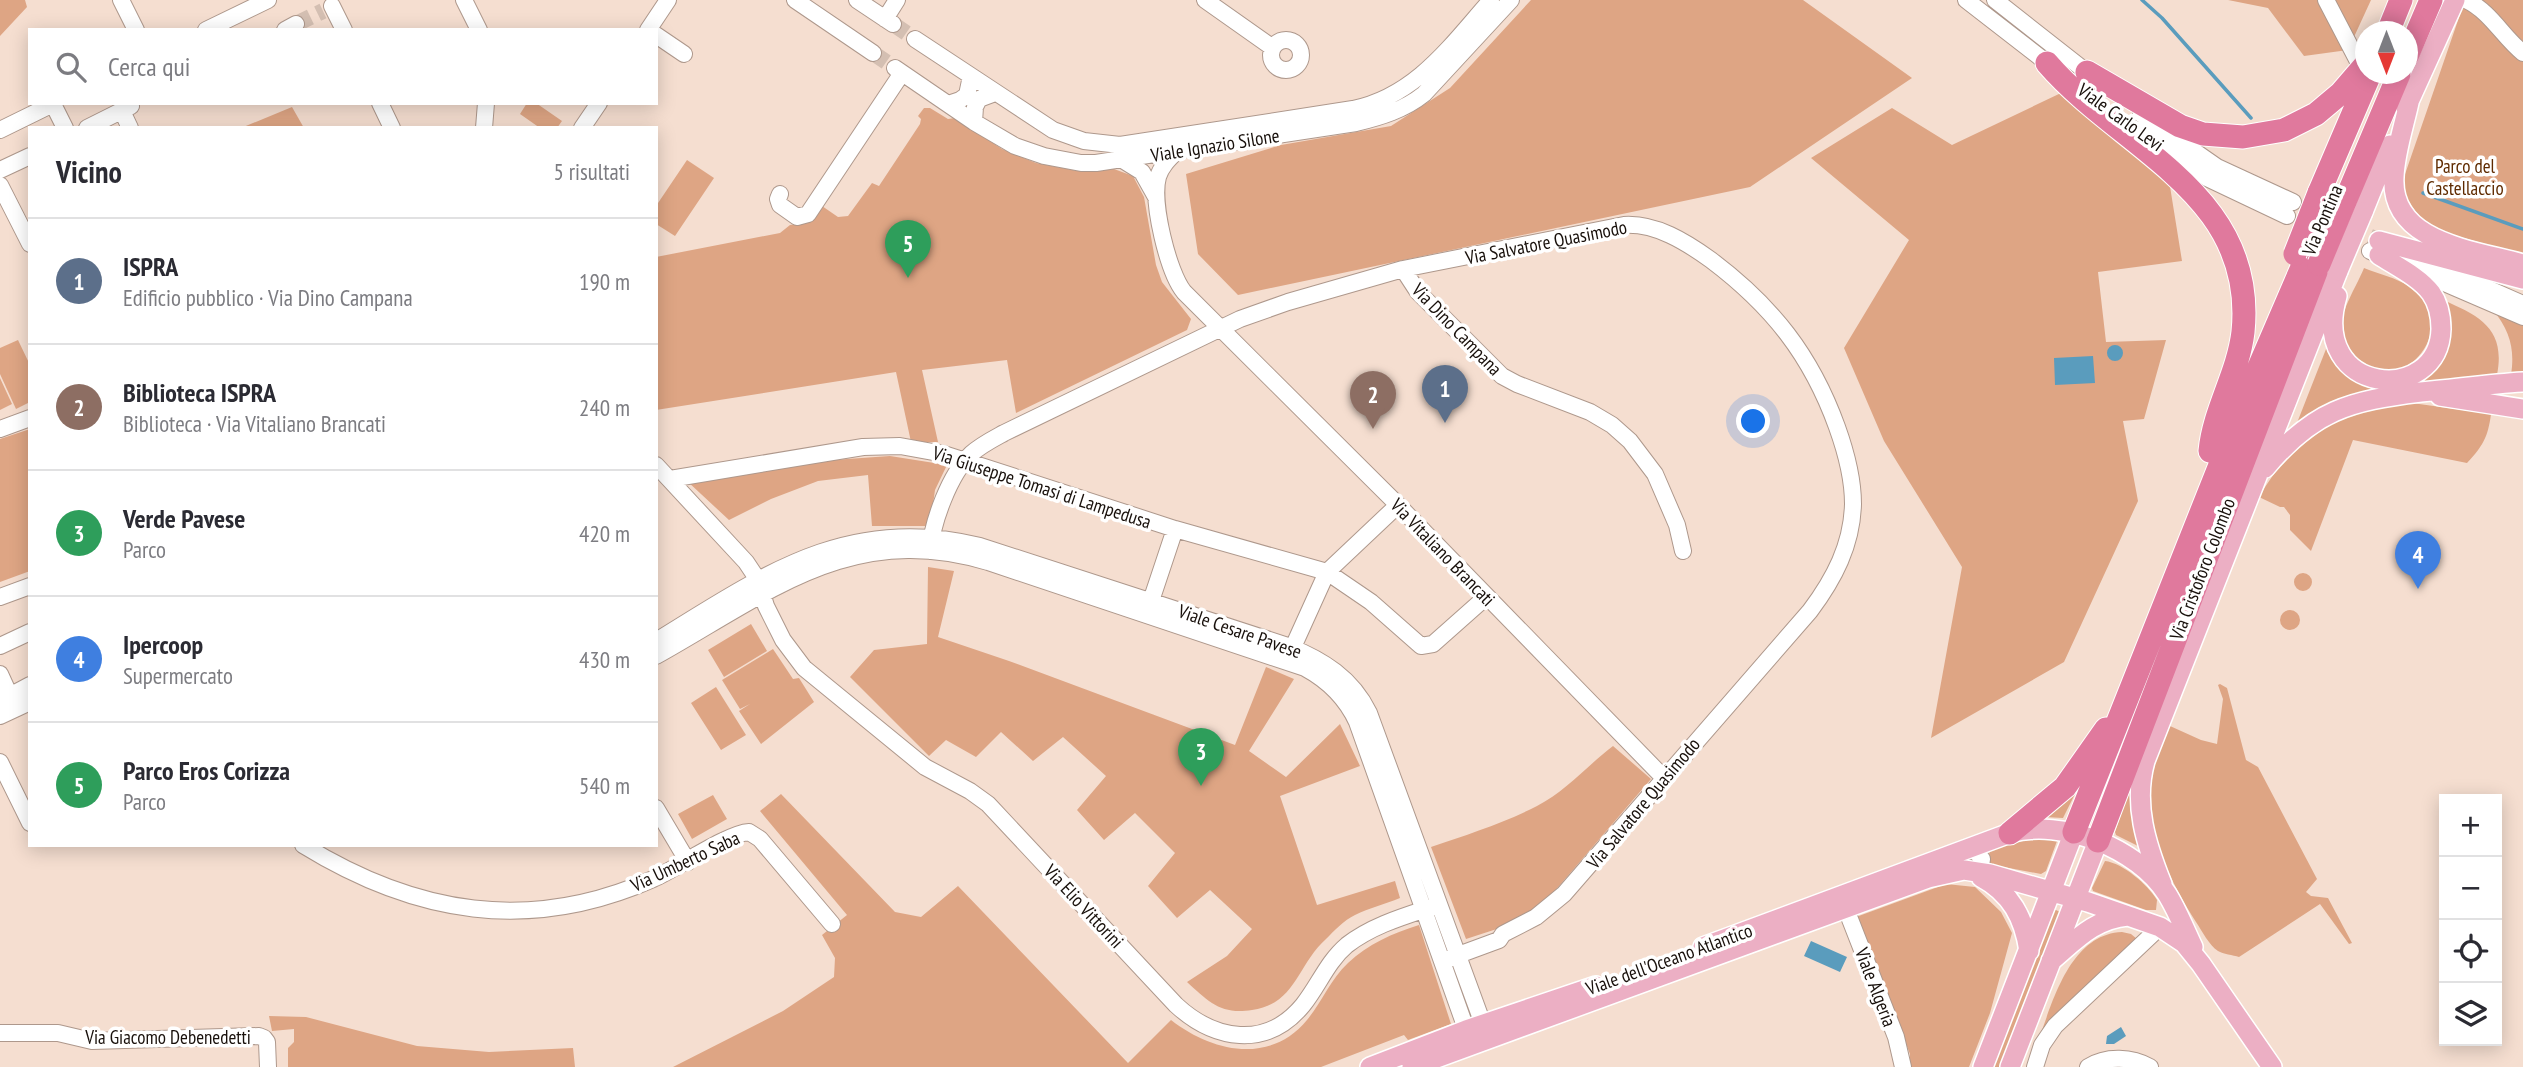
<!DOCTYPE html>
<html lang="it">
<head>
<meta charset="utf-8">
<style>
	:root { --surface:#fff; --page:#f2f2f3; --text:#2b2b33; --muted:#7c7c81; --line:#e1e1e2; --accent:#db2777 }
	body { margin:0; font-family:"PT Sans Narrow",sans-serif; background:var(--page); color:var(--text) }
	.controls { position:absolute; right:21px; bottom:21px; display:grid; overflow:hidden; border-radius:0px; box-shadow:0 4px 18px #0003 }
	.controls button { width:63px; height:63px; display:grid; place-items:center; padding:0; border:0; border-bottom:2px solid var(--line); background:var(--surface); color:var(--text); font:35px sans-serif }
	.compass { position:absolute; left:2355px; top:21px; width:63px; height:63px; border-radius:50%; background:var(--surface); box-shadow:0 4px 18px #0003; rotate:180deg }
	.you { position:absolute; left:1754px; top:422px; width:24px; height:24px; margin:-18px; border:5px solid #fff; border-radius:50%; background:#1a73e8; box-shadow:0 0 0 10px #1a73e833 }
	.badge { display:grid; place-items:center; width:46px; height:46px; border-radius:50%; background:var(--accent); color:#fff; font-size:23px; font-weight:700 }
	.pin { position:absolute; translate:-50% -58px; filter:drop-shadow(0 2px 4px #0008) }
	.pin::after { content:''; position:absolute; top:37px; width:24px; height:21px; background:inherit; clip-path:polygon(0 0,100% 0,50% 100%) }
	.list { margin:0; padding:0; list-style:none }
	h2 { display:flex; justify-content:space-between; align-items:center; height:91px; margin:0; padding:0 28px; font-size:30px }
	h2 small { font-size:23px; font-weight:400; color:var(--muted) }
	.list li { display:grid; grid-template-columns:46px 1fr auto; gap:21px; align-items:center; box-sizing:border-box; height:126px; padding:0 28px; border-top:2px solid var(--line) }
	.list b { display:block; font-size:26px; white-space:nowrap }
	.list p { margin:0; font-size:23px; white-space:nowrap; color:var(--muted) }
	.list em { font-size:23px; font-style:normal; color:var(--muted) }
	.icon { flex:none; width:38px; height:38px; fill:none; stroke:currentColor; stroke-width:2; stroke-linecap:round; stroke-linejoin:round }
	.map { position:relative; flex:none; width:2523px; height:1067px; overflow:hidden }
	.search { position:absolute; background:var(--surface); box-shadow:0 4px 18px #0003; left:28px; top:28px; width:630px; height:77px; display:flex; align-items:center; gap:18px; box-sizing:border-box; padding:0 24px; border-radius:0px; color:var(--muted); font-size:26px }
	.panel { position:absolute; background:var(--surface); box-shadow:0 4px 18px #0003; left:28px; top:126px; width:630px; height:721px; border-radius:0px }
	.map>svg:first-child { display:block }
	.green { fill:#dea584 }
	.water { fill:#5a9cbd }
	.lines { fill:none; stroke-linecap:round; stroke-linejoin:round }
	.stream { stroke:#5a9cbd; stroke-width:3.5 }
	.minor-tunnel { stroke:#d4bfb2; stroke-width:16; stroke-dasharray:16 8; stroke-linecap:butt }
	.minor-casing { stroke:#ae988c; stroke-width:18 }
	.major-casing { stroke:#fff; stroke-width:22 }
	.highway-casing { stroke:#fff; stroke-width:25 }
	.minor { stroke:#fff; stroke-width:16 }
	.major { stroke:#ecafc4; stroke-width:19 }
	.highway { stroke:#e0799d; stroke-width:23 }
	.major-bridge-casing { stroke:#fff; stroke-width:22; stroke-linecap:butt }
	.highway-bridge-casing { stroke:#fff; stroke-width:25; stroke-linecap:butt }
	.major-bridge { stroke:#ecafc4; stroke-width:19 }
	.highway-bridge { stroke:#e0799d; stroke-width:23 }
	.labels { text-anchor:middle; stroke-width:7; stroke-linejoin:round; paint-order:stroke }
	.street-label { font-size:19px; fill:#18100b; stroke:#fff }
	.park-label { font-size:19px; fill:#5f2b01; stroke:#fff }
</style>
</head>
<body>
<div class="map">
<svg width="2523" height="1067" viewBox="0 0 2523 1067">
	<rect width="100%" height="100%" fill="#f5ded0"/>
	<!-- green -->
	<path class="green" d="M 0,0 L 25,0 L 27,7 L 0,36 Z
		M 1531,0 L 1803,0 L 1912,78 L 1750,187 L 1238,295 L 1198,254 L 1186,174 L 1281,145 L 1391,126 L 1450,88 Z
		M 2228,0 L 2371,0 L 2348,50 L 2304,56 L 2268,8 Z
		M 2465,0 L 2523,0 L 2523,255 L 2426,227 L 2406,197 L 2403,180 Z
		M 2061,93 L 2168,174 L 2182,261 L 2098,272 L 2106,342 L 2166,340 L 2144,419 L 2123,421 L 2138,501 L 2064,662 L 1931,738 L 1962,567 L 1884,441 L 1844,348 L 1909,240 L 1811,158 L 1892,108 L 1952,145 Z
		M 527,103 L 536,103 L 562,121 L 557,128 L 540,128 L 520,114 Z
		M 292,107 L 304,128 L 241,128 Z
		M 924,108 L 930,108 L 948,119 L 955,118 L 1002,149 L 1036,163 L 1078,171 L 1114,169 L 1133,176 L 1144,197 L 1156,265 L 1162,282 L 1191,319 L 1187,330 L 1016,413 L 1007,360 L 922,370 L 938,442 L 911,442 L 896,372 L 656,410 L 656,257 L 780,233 L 790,225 L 807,223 L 822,206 L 838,217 L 848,216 L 872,183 L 879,186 L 920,124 L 921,119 L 918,116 Z
		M 687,160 L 714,178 L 675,236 L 656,224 L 656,206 Z
		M 2364,268 C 2379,274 2396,278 2409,286 C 2466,319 2404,407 2355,356 C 2346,347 2341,336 2342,322 C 2343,307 2358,283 2364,268 Z
		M 2443,300 C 2480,316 2506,329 2497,375 L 2405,387 C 2445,359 2458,352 2443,300 Z
		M 2493,310 L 2523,323 L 2523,375 L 2511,375 C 2515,349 2510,331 2493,310 Z
		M 18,340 L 30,365 L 30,402 L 16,409 L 0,374 L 0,348 Z
		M 2328,344 C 2343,377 2352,376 2385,388 L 2295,428 Z
		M 0,378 L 12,404 L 0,410 Z
		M 2412,403 L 2491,414 C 2488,437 2483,446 2467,463 L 2353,440 L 2311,551 L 2290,530 L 2290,515 L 2284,507 L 2280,507 L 2259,497 C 2296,434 2340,409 2412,403 Z
		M 30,429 L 30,571 L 0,582 L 0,439 Z
		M 890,456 L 947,465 L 935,490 L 930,526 L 872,526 L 868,475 L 818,481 L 771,499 L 729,520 L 687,481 L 833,460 Z
		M 928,567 L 954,571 L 938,637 L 1009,661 L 1235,745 L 1266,667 L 1294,679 L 1249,751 L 1286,777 L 1340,724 L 1360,766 L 1280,796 L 1317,905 L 1395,881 L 1400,898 C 1385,904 1369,908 1355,915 C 1344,920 1334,931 1326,939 C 1297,965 1296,1004 1252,1010 C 1221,1015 1209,1002 1187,982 L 1227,956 L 1252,929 L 1210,890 L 1177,918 L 1148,886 L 1175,853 L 1135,813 L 1104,840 L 1077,810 L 1106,776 L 1063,737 L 1033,761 L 1001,732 L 976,757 L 946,740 L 929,756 L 850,677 L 874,650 L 927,644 Z
		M2294 582a9 9 0 1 1 18 0a9 9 0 1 1-18 0Z
		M2280 620a10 10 0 1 1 20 0a10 10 0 1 1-20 0Z
		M 751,624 L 767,651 L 724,677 L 708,650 Z
		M 773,649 L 793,679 L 799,678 L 814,702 L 761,744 L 739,711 L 750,704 L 740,709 L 722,680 Z
		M 2220,684 L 2227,688 L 2246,760 L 2258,767 L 2317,879 L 2306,892 L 2311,896 L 2328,898 L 2352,943 L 2349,944 L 2320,904 L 2239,957 C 2233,955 2223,954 2218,951 C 2209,945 2202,931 2196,922 C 2170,881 2148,836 2151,787 C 2152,766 2162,745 2170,726 L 2201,740 L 2217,744 L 2223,699 L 2218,685 Z
		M 716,687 L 746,735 L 721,750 L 691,703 Z
		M 1613,746 L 1651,779 L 1541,907 L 1509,925 L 1466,939 L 1431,847 C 1466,835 1504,823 1537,806 C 1566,791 1588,765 1613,746 Z
		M 2081,782 L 2063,818 L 2045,817 Z
		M 2132,790 L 2133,820 L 2138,846 L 2116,835 L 2115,832 L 2129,791 Z
		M 781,794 L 895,912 L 921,917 L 958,886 L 1128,1063 L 1171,1020 C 1212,1052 1270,1065 1307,1020 C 1322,1002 1330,980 1348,963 C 1368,944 1393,933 1419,925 L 1451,1024 L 1408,1040 L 1404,1035 L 1321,1067 L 673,1067 L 783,1011 L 834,977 L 835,958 L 822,935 L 847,915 L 760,811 Z
		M 713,795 L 727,819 L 692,839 L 678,814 Z
		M 2052,838 L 2057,841 L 2046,871 L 2041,874 L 1993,865 L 1988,861 L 1990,848 L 2011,841 Z
		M 2105,861 C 2123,863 2148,885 2157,900 L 2156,910 L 2146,910 L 2093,891 L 2092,888 Z
		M 1946,884 L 1975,887 L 2001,912 L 2012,933 L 1990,1013 L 1969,1067 L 1910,1067 L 1910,1054 L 1856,917 Z
		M 2054,909 L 2060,912 L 2000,1067 L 1993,1067 Z
		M 2122,932 L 2131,934 L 2137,939 L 2040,1036 C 2054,997 2072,934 2122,932 Z
		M 269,1016 L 306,1017 L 417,1046 L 489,1052 L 573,1048 L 575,1067 L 288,1067 L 288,1048 L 294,1042 L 294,1029 L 272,1031 Z"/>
	<!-- water -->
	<path class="water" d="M2107 353a8 8 0 1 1 16 0a8 8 0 1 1-16 0Z
		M 2093,356 L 2095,383 L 2055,385 L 2054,358 Z
		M 1811,941 L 1847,957 L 1840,972 L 1804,956 Z
		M 2121,1027 L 2126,1036 L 2114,1044 L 2106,1044 L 2107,1036 Z"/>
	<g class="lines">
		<!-- stream -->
		<path class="stream" d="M 2142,0 L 2162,18 L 2251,118
			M 2423,193 L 2523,229"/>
		<!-- minor-tunnel -->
		<path class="minor-tunnel" d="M 296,24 L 323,11
			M 893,24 L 915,39
			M 873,53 L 895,68
			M 2304,207 L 2375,239"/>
		<!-- minor casing -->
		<g class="minor-casing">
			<path id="minor" d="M 121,0 L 136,30
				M 464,0 L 479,30
				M 795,0 L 873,53
				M 857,0 L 893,24
				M 1205,0 L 1273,48
				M 1966,0 L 2055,69
				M 1995,0 L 2093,77
				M 2326,0 L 2362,69
				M 2466,0 C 2491,12 2502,36 2523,53
				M 332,6 L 344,30
				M 885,19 L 897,0
				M 206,30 L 268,0
				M 285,30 L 296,24
				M 648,30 L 668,0
				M 656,35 L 684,54
				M 915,39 L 1053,130 L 1084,141 L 1120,145 L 1353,109 C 1416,96 1451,45 1491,0
				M1271 55a15 15 0 1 1 30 0a15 15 0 1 1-30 0Z
				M 895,68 L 974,122 L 1015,146 L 1044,156 L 1081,163 L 1096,163 L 1356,123 C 1381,117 1404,110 1424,94 L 1511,0
				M 380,103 L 392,128
				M 53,104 L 65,128
				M 948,104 L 960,100 L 967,95 L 971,76
				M 122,111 L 130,128
				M 2141,114 L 2217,167 L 2293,202
				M 974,122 L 975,107 L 979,99 L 995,93
				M 87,128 L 131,106
				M 484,128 L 486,103
				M 582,128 L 599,103
				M 0,130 L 55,103
				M 2138,130 L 2207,178 L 2287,216
				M 1178,150 C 1170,158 1161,166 1158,177 C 1151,202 1168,272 1184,292 L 1398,505 L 1663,777
				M 1121,159 L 1142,172 L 1156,197
				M 0,170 L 30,156
				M 0,185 L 30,244
				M 780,194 L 778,199 L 780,205 L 797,217 L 808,214 L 902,73
				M 2370,251 L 2523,317
				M 2416,257 L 2523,304
				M 1403,269 L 1418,292 L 1502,376 L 1517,384 L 1590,412 L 1612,425 L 1630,441 L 1655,474 L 1677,525 L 1683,551
				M 0,429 L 30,418
				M 656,465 L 746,562 L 758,580 L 766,606 L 783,640 L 804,668 L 925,767 L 970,791 L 988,804 L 1176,1005 C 1214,1040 1266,1050 1303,1005 C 1319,985 1327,962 1347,945 C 1373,925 1405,916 1435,906
				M 670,479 L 863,447 L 900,446 L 944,454 L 1175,529 L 1327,572 L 1371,602 L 1421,646 L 1433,644 L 1486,597
				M 930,551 C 932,522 950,474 971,454 C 981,445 993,439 1004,433 L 1240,319 L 1288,302 L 1403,269 L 1624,225 C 1656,223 1686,242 1711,260 C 1772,306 1811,355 1837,427 C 1846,452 1853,477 1853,504 C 1852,545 1834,579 1810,611 L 1564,894 L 1536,917 L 1503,934 L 1499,940 L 1442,961
				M 0,597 L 30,586
				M 1151,601 L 1175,529
				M 656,641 C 762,576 848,513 980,546 L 1288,646 C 1323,660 1352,678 1369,713 L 1487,1035
				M 0,646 L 30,632
				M 656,656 C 769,593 851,521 988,562 L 1305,668 C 1329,681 1346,698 1357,722 L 1470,1040
				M 1289,656 L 1327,572 L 1398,505
				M 0,674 L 10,696
				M 0,701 L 30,685
				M 0,716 L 30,702
				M 0,762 L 30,823
				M 656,808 L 688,862
				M 303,845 C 415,914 529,934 653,879 C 676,869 728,833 749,832 L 760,839 L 832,924
				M 1967,850 L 1976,852 L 1982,859 L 1980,872
				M 1846,909 L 1896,1037 L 1903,1067
				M 0,1033 L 58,1033 L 92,1041 L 259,1036 L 264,1038 L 267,1042 L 268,1067
				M 2035,1067 L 2042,1045 L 2055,1026 L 2160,927
				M 2088,1067 C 2107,1055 2132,1057 2150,1067"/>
		</g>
		<!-- major casing -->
		<g class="major-casing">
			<path id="major" d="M 2410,98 C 2405,123 2395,151 2394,177 C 2390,243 2474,250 2523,264
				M 2406,108 L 2455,0
				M 2363,212 L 2390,145
				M 2379,241 L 2523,279
				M 2337,296 C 2308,396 2439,406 2441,329 C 2441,316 2438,303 2431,293 C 2419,277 2396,266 2379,255
				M 2440,396 L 2523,409
				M 2265,468 C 2314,410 2349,401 2421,392 C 2455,389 2489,384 2523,382
				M 1981,877 C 2011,893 2024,918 2029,951
				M 2162,884 C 2146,844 2133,804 2145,761 L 2338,271
				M 1703,947 L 2010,833 C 2061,818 2138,848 2167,894 C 2177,910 2185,930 2193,947
				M 2051,961 C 2076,940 2094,919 2128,916
				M 1370,1067 L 1466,1030 L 1596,986
				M 1412,1067 L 1928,878 L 1964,870 L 1990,874 L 2088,902 L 2160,927 L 2184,943 L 2201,964 L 2272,1067
				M 1983,1067 L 2074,832
				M 2010,1067 L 2098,841"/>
		</g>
		<!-- highway casing -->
		<g class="highway-casing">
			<path id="highway" d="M 2388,32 L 2401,0
				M 2408,54 L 2431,0
				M 2047,63 C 2122,150 2257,193 2243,332 C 2238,374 2214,410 2210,451
				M 2087,72 L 2180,126 L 2203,134 L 2243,137 L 2284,130 L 2316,114 L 2341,93 L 2366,64
				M 2319,193 L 2370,74
				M 2344,204 L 2399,74
				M 2074,832 L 2259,367 L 2306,258
				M 2010,833 L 2065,787 L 2106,729
				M 2098,841 L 2316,272"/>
		</g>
		<!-- minor -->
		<use href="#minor" class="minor"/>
		<!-- major -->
		<use href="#major" class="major"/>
		<!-- highway -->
		<use href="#highway" class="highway"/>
		<!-- major-bridge casing -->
		<g class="major-bridge-casing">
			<path id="major-bridge" d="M 2338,271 L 2363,212"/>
		</g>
		<!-- highway-bridge casing -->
		<g class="highway-bridge-casing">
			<path id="highway-bridge" d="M 2295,254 L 2319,193
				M 2319,264 L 2344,204"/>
		</g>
		<!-- major-bridge -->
		<use href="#major-bridge" class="major-bridge"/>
		<!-- highway-bridge -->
		<use href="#highway-bridge" class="highway-bridge"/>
	</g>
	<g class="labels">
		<!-- street labels -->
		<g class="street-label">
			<text transform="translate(2121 117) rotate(36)" y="7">Viale Carlo Levi</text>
			<text transform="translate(1215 145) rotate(-9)" y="7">Viale Ignazio Silone</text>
			<text transform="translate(2322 220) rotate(-67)" y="7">Via Pontina</text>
			<text transform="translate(1546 242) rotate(-11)" y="7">Via Salvatore Quasimodo</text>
			<text transform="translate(1457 329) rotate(46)" y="7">Via Dino Campana</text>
			<text transform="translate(1042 487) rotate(18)" y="7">Via Giuseppe Tomasi di Lampedusa</text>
			<text transform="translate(1443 552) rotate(46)" y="7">Via Vitaliano Brancati</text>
			<text transform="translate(2202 569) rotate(-69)" y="7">Via Cristoforo Colombo</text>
			<text transform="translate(1240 631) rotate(19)" y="7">Viale Cesare Pavese</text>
			<text transform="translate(1643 803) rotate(-50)" y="7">Via Salvatore Quasimodo</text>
			<text transform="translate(685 861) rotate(-25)" y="7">Via Umberto Saba</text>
			<text transform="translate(1084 906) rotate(47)" y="7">Via Elio Vittorini</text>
			<text transform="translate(1669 959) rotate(-20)" y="7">Viale dell'Oceano Atlantico</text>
			<text transform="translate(1876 987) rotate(69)" y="7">Viale Algeria</text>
			<text x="168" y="1044">Via Giacomo Debenedetti</text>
		</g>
		<!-- park labels -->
		<g class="park-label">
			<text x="2465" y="173">Parco del<tspan x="2465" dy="22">Castellaccio</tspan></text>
		</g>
	</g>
</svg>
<div class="controls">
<button>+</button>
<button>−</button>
<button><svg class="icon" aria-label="locate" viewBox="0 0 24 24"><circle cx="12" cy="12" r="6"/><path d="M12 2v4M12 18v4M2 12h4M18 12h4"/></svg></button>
<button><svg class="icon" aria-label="layers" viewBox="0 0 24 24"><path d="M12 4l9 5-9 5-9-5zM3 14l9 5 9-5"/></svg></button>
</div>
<svg class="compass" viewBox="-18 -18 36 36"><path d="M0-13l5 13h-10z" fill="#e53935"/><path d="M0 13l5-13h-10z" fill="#7c7c81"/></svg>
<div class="you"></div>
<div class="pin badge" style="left:1445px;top:423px;background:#5c6f8a">1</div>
<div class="pin badge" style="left:1373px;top:429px;background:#8d6e63">2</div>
<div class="pin badge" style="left:1201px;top:786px;background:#2e9e5b">3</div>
<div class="pin badge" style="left:2418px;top:589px;background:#3f7fe0">4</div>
<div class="pin badge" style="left:908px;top:278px;background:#2e9e5b">5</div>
<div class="search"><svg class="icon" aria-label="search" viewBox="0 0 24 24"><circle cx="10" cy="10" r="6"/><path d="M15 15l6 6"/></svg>Cerca qui</div>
<section class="panel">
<h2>Vicino<small>5 risultati</small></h2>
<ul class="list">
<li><span class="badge" style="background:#5c6f8a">1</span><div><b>ISPRA</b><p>Edificio pubblico · Via Dino Campana</p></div><em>190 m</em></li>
<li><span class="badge" style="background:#8d6e63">2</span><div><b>Biblioteca ISPRA</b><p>Biblioteca · Via Vitaliano Brancati</p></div><em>240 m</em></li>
<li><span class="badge" style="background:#2e9e5b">3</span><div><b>Verde Pavese</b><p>Parco</p></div><em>420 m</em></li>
<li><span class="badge" style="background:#3f7fe0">4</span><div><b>Ipercoop</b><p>Supermercato</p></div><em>430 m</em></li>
<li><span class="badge" style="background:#2e9e5b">5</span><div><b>Parco Eros Corizza</b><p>Parco</p></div><em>540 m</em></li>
</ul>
</section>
</div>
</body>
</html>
